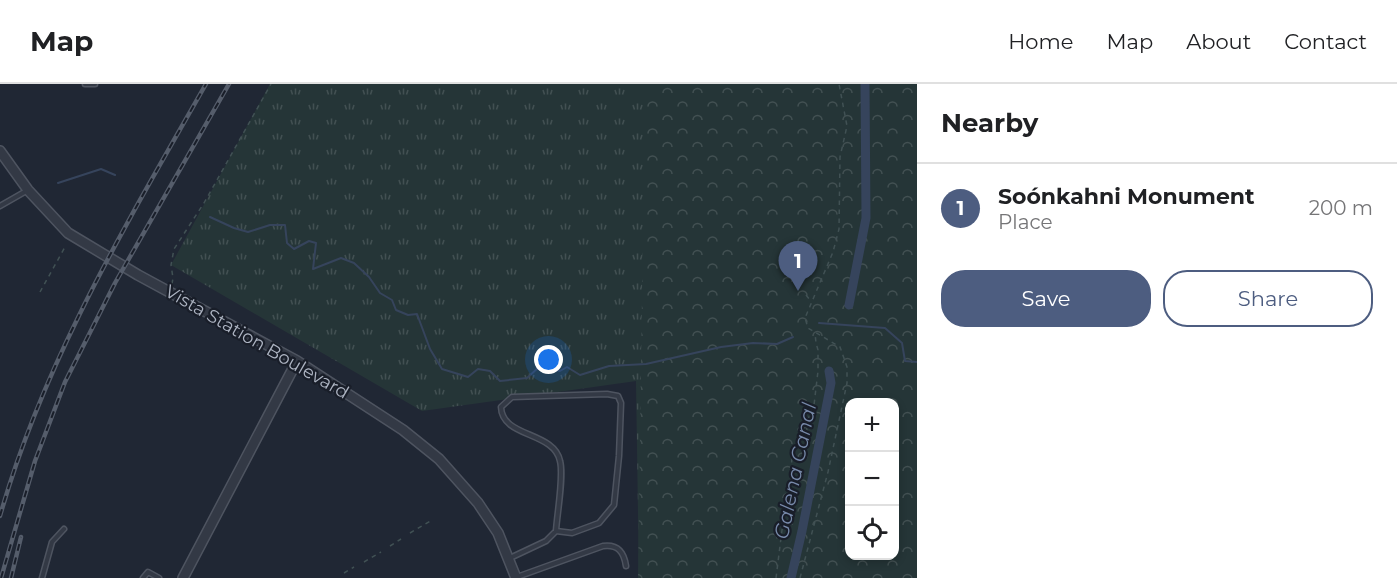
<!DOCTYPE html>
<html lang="en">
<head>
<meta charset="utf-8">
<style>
	:root { --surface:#fff; --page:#f6f6f6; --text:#202124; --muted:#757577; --line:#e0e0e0; --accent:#4d5d80 }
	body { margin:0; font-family:Montserrat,sans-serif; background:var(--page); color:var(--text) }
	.controls { position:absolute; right:18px; bottom:18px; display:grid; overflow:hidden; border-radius:12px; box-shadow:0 3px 9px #0003 }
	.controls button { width:54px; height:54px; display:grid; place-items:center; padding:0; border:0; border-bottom:2px solid var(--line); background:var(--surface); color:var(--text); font:30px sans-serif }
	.you { position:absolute; left:549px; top:276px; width:21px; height:21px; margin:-15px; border:4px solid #fff; border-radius:50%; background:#1a73e8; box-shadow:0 0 0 9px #1a73e833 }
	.badge { display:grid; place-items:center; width:39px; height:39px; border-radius:50%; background:var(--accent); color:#fff; font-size:20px; font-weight:700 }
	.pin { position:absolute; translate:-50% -50px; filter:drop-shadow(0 2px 3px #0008) }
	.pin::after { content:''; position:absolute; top:32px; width:21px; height:18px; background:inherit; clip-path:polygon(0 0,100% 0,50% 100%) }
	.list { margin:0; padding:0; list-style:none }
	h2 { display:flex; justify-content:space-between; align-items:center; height:78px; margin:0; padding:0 24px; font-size:26px }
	h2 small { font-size:20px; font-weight:400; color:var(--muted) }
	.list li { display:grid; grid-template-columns:39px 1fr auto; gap:18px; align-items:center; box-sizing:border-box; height:90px; padding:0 24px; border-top:2px solid var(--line) }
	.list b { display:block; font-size:22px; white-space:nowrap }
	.list p { margin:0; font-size:20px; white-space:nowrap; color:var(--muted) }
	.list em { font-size:20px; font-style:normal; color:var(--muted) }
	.actions { display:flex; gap:12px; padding:18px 24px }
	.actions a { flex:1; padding:14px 0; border:2px solid var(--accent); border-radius:24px; text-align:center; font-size:21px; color:var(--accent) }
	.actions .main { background:var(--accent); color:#fff }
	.icon { flex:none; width:33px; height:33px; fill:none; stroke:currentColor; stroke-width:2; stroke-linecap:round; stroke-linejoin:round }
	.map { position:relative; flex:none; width:917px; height:494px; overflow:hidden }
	header { display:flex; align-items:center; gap:36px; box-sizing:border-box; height:84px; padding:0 30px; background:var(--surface); border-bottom:2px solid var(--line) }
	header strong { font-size:28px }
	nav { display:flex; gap:33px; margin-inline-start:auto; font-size:21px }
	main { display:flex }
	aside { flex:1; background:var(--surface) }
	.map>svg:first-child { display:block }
	.grass { fill:url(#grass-tufts); fill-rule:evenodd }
	.park { fill:url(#park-crowns); fill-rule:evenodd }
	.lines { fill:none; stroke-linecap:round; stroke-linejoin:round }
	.stream { stroke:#36445c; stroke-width:2 }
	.canal { stroke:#36445c; stroke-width:9 }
	.service-casing { stroke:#4e5460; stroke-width:7 }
	.tertiary-casing { stroke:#4e5460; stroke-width:12 }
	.path { stroke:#415154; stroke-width:1.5; stroke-dasharray:4.5 4.5; stroke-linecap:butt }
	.service { stroke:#333945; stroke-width:4 }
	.tertiary { stroke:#333945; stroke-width:9 }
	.rail-casing { stroke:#555d6b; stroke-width:4.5 }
	.rail { stroke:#191e29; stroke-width:2; stroke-dasharray:7; stroke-linecap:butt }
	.labels { text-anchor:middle; stroke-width:4.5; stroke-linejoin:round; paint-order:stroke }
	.street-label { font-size:18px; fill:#adb4c2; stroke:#191e29 }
	.water-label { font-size:20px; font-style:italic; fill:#7789a9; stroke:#191e29 }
</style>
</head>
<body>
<header>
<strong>Map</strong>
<nav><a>Home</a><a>Map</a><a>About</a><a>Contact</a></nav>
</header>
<main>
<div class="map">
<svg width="917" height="494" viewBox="0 0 917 494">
	<defs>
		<pattern id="grass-tufts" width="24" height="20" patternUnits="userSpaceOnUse" patternTransform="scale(1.5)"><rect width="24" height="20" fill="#253537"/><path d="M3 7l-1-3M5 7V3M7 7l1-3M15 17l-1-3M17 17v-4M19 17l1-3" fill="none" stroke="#425052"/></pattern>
		<pattern id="park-crowns" width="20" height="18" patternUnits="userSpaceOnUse" patternTransform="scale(1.5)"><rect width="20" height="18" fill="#253537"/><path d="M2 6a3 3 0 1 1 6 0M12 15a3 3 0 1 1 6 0" fill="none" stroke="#425052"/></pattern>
	</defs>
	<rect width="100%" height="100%" fill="#202734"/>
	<!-- grass -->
	<path class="grass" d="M 270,0 L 917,0 L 917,494 L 639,494 L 636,297 L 422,327 L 171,181 ZM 850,318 L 894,318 L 894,472 L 850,472 Z"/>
	<!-- park -->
	<path class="park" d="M 645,0 L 917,0 L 917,494 L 638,494 ZM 850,318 L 894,318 L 894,472 L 850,472 Z"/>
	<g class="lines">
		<!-- stream -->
		<path class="stream" d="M 58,99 L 101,85 L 115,91
			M 210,133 L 234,144 L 248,148 L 270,141 L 285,141 L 287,159 L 294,165 L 309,157 L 316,159 L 313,185 L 341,174 L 354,179 L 369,193 L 380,209 L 392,216 L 396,226 L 408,231 L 417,230 L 430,265 L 442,285 L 468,293 L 478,285 L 490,287 L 500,297 L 527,294 L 539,283 L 560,287 L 567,283 L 580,291 L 609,282 L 646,280 L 721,263 L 753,259 L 777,260 L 793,253
			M 819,239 L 885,244 L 902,259 L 905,277 L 917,278"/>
		<!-- canal -->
		<path class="canal" d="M 849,221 L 866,134 L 865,0
			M 791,494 L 802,447 L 831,299 L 829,287"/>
		<!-- service casing -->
		<g class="service-casing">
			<path id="service" d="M 85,0 L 95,0
				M 0,122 L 28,106
				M 510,474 L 546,457 L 556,447 L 572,449 L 599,439 L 614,421 L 619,372 L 621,319 L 618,312 L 607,310 L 512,313 L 501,323 C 502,354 554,347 560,377 C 564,392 557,430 556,447
				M 517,493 L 603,462 C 618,460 624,468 626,482
				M 42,494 L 52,458 L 64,445
				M 143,494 L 148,488 L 159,494"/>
		</g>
		<!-- tertiary casing -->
		<g class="tertiary-casing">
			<path id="tertiary" d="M 0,67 L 28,106 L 68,149 L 138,191 L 297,277 L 403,346 L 439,375 L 478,419 L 498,449 L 516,494
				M 183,494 L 297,277"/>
		</g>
		<!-- path -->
		<path class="path" d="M 172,200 L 173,194 L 171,181 L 174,165 L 204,119 L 271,0
			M 40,208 L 65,163
			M 806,211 L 810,216
			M 410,449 L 432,436
			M 390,462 L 401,455
			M 364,478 L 381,468
			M 344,489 L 354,483
			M 776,494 L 782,446 L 789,422 L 792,372 L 814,321 L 818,287 L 818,266 L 816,259 L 815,249
			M 800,494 L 828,388 L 847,299 L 847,283 L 840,263 L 808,244 L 805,234 L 833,168 L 839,145 L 840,73 L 847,42 L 839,0"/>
		<!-- service -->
		<use href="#service" class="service"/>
		<!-- tertiary -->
		<use href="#tertiary" class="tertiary"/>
		<!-- rail casing -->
		<g class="rail-casing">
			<path id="rail" d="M 0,432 C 44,276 127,139 206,0
				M 1,494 L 35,377 L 65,298 L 115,199 L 229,0
				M 11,494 L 21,453"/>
		</g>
		<!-- rail -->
		<use href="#rail" class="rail"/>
	</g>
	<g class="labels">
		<!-- street labels -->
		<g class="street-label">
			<text transform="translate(257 258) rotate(30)" y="6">Vista Station Boulevard</text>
		</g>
		<!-- water labels -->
		<g class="water-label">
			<text transform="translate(795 387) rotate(-78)" y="7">Galena Canal</text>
		</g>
	</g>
</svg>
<div class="controls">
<button>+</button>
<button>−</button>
<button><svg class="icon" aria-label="locate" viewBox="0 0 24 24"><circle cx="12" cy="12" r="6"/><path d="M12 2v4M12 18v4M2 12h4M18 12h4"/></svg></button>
</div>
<div class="you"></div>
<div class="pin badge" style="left:798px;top:207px">1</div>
</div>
<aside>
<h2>Nearby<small></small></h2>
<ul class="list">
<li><span class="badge">1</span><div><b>Soónkahni Monument</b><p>Place</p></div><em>200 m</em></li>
</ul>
<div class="actions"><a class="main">Save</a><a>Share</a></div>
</aside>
</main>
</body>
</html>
